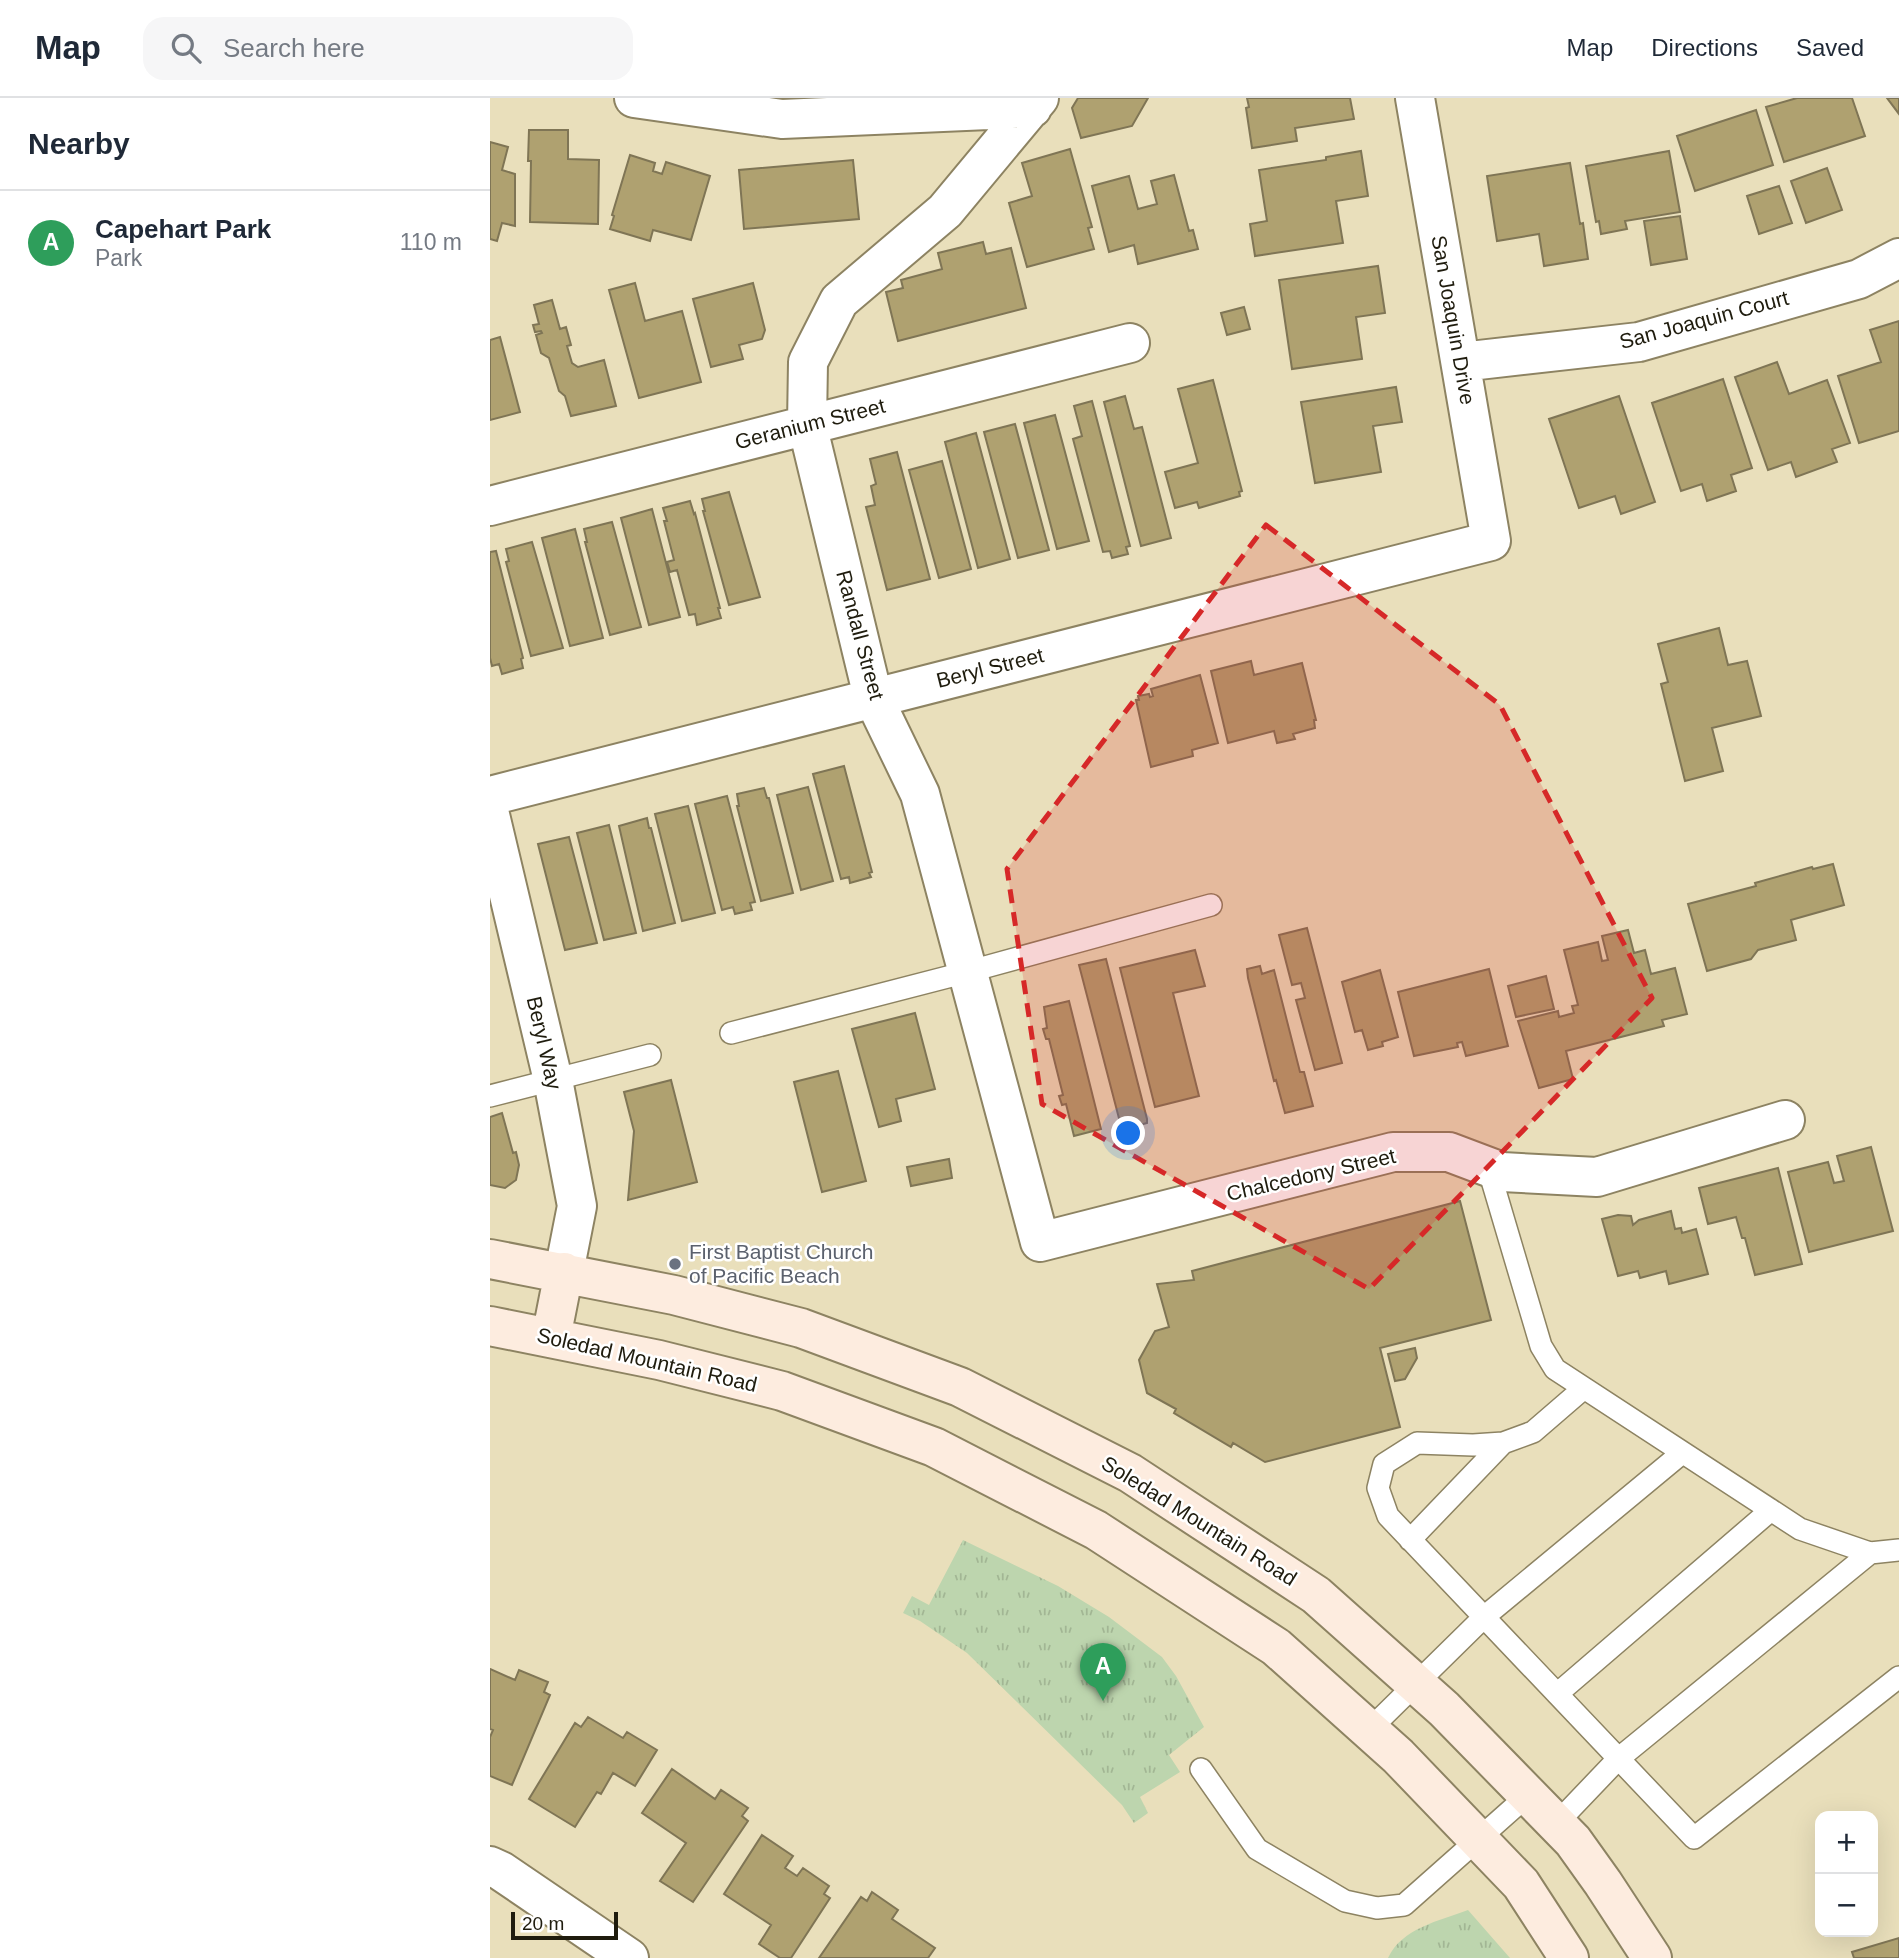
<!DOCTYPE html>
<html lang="en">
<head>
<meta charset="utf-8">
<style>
	:root { --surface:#fff; --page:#f6f6f7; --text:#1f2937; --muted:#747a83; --line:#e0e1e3; --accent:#a3652a }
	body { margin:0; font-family:Arial,sans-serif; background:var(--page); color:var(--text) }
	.controls { position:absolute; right:21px; bottom:21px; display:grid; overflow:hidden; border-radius:14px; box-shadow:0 7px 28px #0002 }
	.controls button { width:63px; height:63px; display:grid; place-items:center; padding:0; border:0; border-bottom:2px solid var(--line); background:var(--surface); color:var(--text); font:35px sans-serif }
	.scale { position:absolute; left:21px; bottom:18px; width:107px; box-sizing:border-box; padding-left:7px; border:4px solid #1f1c0e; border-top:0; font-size:19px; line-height:24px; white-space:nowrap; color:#1f1c0e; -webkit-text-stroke:5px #fff; paint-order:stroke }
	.you { position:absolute; left:639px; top:1036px; width:24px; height:24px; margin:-18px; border:5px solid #fff; border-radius:50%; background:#1a73e8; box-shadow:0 0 0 10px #1a73e833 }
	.badge { display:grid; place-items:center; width:46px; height:46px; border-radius:50%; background:var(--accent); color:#fff; font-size:23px; font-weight:700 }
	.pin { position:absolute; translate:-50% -58px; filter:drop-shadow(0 2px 4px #0008) }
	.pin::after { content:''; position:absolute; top:37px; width:24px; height:21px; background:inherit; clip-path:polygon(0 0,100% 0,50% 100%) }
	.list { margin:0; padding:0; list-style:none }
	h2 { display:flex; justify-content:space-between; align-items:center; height:91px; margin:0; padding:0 28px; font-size:30px }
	h2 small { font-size:23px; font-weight:400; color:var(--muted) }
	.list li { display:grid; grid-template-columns:46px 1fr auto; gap:21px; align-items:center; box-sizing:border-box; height:105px; padding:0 28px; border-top:2px solid var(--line) }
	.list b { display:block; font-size:26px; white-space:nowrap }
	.list p { margin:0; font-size:23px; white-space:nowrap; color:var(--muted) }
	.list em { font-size:23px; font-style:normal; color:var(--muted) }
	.icon { flex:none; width:38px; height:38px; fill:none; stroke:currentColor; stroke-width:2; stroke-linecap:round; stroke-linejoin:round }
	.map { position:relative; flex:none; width:1409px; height:1860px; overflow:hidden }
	header { display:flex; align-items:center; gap:42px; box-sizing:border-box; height:98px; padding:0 35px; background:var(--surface); border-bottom:2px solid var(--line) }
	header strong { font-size:33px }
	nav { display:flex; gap:38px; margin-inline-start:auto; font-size:24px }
	.search { width:490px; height:63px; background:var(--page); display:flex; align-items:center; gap:18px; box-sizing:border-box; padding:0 24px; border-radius:21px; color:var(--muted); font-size:26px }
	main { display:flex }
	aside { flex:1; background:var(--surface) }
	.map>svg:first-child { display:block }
	.grass { fill:url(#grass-tufts) }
	.building { fill:#afa170; stroke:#7f7555; stroke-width:2 }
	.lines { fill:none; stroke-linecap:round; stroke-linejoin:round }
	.lane-casing { stroke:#8d8362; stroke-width:24 }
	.street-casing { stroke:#8d8362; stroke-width:42 }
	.secondary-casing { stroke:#8d8362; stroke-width:42 }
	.lane { stroke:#fff; stroke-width:21 }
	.street { stroke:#fff; stroke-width:38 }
	.secondary { stroke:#fdecdf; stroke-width:38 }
	.marked { fill:#d62828; fill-opacity:0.2; stroke:#d62828; stroke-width:5; stroke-dasharray:14 9; stroke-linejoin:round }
	.worship-dot { fill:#6b7280; stroke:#fff; stroke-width:2.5 }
	.labels { text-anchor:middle; stroke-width:5; stroke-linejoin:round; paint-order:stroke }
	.street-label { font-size:21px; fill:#1f1c0e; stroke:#fff }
	.worship-label { font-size:21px; fill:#5b616d; stroke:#fff; text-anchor:start }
</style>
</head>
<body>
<header>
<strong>Map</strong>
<div class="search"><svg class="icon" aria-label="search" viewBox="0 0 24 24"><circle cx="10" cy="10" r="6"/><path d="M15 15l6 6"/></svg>Search here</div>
<nav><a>Map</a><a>Directions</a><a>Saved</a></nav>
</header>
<main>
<aside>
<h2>Nearby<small></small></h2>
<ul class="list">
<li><span class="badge" style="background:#2e9e5b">A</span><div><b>Capehart Park</b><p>Park</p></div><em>110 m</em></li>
</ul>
</aside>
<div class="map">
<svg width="1409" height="1860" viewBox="0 0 1409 1860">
	<defs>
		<pattern id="grass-tufts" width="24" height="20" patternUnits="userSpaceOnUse" patternTransform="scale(1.75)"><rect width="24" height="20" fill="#bdd5ae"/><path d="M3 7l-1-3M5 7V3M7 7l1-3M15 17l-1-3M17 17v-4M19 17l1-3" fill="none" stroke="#a2b694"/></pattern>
	</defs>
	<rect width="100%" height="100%" fill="#e9dfbb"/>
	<!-- grass -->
	<path class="grass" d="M 473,1442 L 568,1488 L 619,1519 L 672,1559 L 686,1578 L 714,1629 L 679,1657 L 690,1674 L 650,1699 L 658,1715 L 644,1725 L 632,1707 L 477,1555 L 430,1523 L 413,1515 L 422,1498 L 439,1507 Z
		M 978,1812 L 1020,1860 L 898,1860 C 912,1830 949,1823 978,1812 Z"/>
	<!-- building -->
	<path class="building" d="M 588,0 L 658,0 L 642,28 L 591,40 L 582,10 Z
		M 757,0 L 860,0 L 864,21 L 805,30 L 807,43 L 762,50 L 756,10 L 759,9 Z
		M 1307,0 L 1362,0 L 1375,38 L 1294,64 L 1276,9 Z
		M 1397,0 L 1409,0 L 1409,16 Z
		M 1266,12 L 1283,67 L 1205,93 L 1187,38 Z
		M 39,32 L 78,32 L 78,61 L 109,62 L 108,126 L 40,124 L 41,63 L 38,63 Z
		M 0,44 L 18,49 L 12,72 L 25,76 L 25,128 L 12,125 L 7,143 L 0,141 Z
		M 580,51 L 602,129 L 598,130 L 604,151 L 537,169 L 519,105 L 542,98 L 532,65 Z
		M 871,53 L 878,98 L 846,103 L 853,145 L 765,158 L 760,126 L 777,123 L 769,72 L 836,62 L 836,59 Z
		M 1179,53 L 1190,114 L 1135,123 L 1137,131 L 1111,136 L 1109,123 L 1106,124 L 1096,68 Z
		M 140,57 L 165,65 L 163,73 L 172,76 L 176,64 L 220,78 L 201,142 L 163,132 L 160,143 L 120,131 L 124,118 L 122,117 Z
		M 363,62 L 369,121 L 254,131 L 249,72 Z
		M 1080,65 L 1090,126 L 1093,125 L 1098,161 L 1054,168 L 1049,136 L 1007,143 L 997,78 Z
		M 1337,70 L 1352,112 L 1316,125 L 1301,83 Z
		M 684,77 L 699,133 L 703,132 L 708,151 L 648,166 L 644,147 L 619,154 L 602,88 L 639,78 L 648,111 L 667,106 L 661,83 Z
		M 1289,88 L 1302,125 L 1269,136 L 1257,98 Z
		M 1190,118 L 1197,161 L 1161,167 L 1154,123 Z
		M 493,144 L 496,156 L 521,150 L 536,210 L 408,243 L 396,194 L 413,190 L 411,182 L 452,171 L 448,155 Z
		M 888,168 L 895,215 L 866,219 L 872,261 L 802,271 L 789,182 Z
		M 145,185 L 155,223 L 192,213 L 211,284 L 149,300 L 119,192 Z
		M 263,185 L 275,232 L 272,241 L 249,247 L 253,261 L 221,269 L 203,201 Z
		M 62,202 L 70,231 L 76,229 L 81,247 L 77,248 L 82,265 L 88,269 L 114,262 L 126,308 L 81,318 L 75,298 L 69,293 L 59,260 L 51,255 L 46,237 L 52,235 L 51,233 L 45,234 L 43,227 L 49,226 L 44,207 Z
		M 754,209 L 760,231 L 737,237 L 731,215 Z
		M 1409,223 L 1409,333 L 1369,345 L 1348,278 L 1391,264 L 1380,232 Z
		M 10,239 L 30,314 L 0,322 L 0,242 Z
		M 1287,264 L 1299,296 L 1337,282 L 1360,345 L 1342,351 L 1347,364 L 1306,379 L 1301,364 L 1278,372 L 1245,279 Z
		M 1233,281 L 1262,370 L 1241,377 L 1246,393 L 1217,403 L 1212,386 L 1191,393 L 1162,305 Z
		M 723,282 L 752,393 L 749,394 L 750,398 L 709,410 L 707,404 L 685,410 L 675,374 L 708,365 L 688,291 Z
		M 906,289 L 912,324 L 883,328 L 891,374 L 825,385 L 811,304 Z
		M 635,298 L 644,331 L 652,329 L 681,440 L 651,448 L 614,304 Z
		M 1129,298 L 1165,404 L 1131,416 L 1125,398 L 1089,410 L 1059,321 Z
		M 602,303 L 640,448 L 636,449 L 638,456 L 622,460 L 620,453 L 613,454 L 583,341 L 592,338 L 584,308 Z
		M 565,317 L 599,443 L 567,451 L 534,325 Z
		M 525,326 L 559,452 L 528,460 L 494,334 Z
		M 486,335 L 520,461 L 488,470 L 455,344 Z
		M 407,354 L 440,481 L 397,492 L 376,409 L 385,407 L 381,388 L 386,386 L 380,361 Z
		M 452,363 L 481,471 L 449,480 L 419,372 Z
		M 239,394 L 270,499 L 239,507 L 213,413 L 215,413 L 212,401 Z
		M 200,403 L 204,416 L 205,415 L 230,510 L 228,510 L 231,520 L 207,527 L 205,516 L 199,517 L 187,472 L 180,474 L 177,464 L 184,462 L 174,423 L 177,423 L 173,410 Z
		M 162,411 L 190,519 L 159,527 L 131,420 Z
		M 122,424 L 151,529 L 120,537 L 95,444 L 97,444 L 94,431 Z
		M 85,431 L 113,540 L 80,548 L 52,440 Z
		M 42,444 L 73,550 L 41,558 L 16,464 L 19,463 L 16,451 Z
		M 6,453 L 33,560 L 31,561 L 33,570 L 12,576 L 9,566 L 2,568 L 0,560 L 0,454 Z
		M 1229,530 L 1238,567 L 1257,563 L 1271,618 L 1222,630 L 1233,673 L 1195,683 L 1171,586 L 1178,584 L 1168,546 Z
		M 761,563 L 764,577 L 812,565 L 826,622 L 824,622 L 825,630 L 803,636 L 805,641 L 787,645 L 784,633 L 738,645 L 721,573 Z
		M 710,577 L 728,645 L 702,652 L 703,658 L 661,669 L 646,602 L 649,602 L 648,598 L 659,596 L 660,599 L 663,598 L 661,591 Z
		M 354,668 L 382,774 L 379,775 L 381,779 L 360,785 L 359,779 L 351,781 L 323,676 Z
		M 318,689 L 343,783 L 311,792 L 287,697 Z
		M 274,690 L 277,700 L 279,700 L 303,795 L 271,803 L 247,708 L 249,708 L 247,696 Z
		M 237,698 L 265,804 L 260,805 L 262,812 L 245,816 L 243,809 L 232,812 L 205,706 Z
		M 198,708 L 225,815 L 192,823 L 165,716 Z
		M 157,720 L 159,730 L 161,730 L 185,825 L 153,833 L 129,728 Z
		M 119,727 L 146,835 L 114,842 L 87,735 Z
		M 79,739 L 107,845 L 75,852 L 48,746 Z
		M 1343,766 L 1354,807 L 1301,822 L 1306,842 L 1268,852 L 1261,861 L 1217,873 L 1198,806 L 1266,788 L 1265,785 L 1322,769 L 1323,771 Z
		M 817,830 L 852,965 L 825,972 L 806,902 L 815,900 L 811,885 L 802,887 L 789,837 Z
		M 1138,832 L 1144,855 L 1155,852 L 1161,876 L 1185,870 L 1197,916 L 1172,922 L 1174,928 L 1076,953 L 1083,981 L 1049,990 L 1028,923 L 1068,913 L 1069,919 L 1084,915 L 1082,908 L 1088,907 L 1074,852 L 1108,844 L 1112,863 L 1118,862 L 1112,838 Z
		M 705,852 L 715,888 L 683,895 L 709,998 L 665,1009 L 630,870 Z
		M 616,861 L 657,1021 L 657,1025 L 646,1028 L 645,1024 L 631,1028 L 589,867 Z
		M 770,868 L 772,876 L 784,872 L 810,974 L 814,974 L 823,1008 L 795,1015 L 786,982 L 784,983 L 758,880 L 757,871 Z
		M 999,871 L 1018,948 L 976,958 L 972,944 L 967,945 L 968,949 L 924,958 L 908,894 Z
		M 890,872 L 908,939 L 892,944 L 893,948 L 878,952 L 872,932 L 865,934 L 852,884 Z
		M 1056,878 L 1064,911 L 1026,919 L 1018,888 Z
		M 579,903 L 611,1031 L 584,1038 L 576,1006 L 572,1007 L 569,998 L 573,997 L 559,941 L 556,941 L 553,931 L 557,930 L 554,909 Z
		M 425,915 L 445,991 L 406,1001 L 411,1023 L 389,1029 L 362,931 Z
		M 348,973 L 376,1083 L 332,1094 L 304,984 Z
		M 181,982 L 207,1084 L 138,1102 L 144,1033 L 134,994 Z
		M 12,1015 L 23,1055 L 26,1054 L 29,1067 L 26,1082 L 15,1090 L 0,1087 L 0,1019 Z
		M 1381,1049 L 1403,1133 L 1319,1154 L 1298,1074 L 1338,1064 L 1344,1085 L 1354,1083 L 1347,1058 Z
		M 459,1061 L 462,1080 L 421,1088 L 417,1069 Z
		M 1288,1070 L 1312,1166 L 1265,1177 L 1255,1140 L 1252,1140 L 1246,1119 L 1218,1126 L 1209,1090 Z
		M 970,1103 L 1001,1222 L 890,1250 L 910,1329 L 775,1364 L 743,1345 L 741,1349 L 684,1315 L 686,1311 L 657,1295 L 649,1262 L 665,1233 L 679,1229 L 667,1186 L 704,1182 L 702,1173 Z
		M 1181,1113 L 1185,1131 L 1191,1130 L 1192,1135 L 1206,1131 L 1218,1176 L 1179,1186 L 1176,1173 L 1150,1180 L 1148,1173 L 1128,1178 L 1112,1121 L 1128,1117 L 1141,1118 L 1143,1127 L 1149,1122 Z
		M 925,1250 L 927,1260 L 915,1281 L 905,1283 L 898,1256 Z
		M 0,1571 L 25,1582 L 29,1572 L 58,1584 L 54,1594 L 60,1597 L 22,1687 L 0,1678 L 0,1639 L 3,1632 L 0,1631 Z
		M 98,1619 L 133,1640 L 137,1634 L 167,1652 L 145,1688 L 123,1675 L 111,1696 L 107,1694 L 85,1729 L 39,1701 L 85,1625 L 91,1629 Z
		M 182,1671 L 225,1701 L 231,1692 L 258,1710 L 252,1718 L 258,1723 L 203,1804 L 170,1783 L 196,1745 L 152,1715 Z
		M 272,1737 L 303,1758 L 295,1770 L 307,1778 L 313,1770 L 339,1788 L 334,1796 L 340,1800 L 301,1860 L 290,1860 L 269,1846 L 281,1827 L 234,1796 Z
		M 382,1794 L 408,1812 L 402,1821 L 445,1850 L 438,1860 L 329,1860 L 371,1799 L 377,1803 Z
		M 1409,1840 L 1409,1860 L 1364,1860 L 1362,1854 Z"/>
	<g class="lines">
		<!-- lane casing -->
		<g class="lane-casing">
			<path id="lane" d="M 241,935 L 477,874 L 721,807
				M 0,998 L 160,957
				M 998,1069 L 1051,1248 L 1065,1271 L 1310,1431 L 1380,1455 L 1409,1452
				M 1094,1290 L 1043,1334 L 1013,1345 L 983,1347 L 927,1345 L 894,1366 L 888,1390 L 898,1418 L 1204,1740 L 1409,1579
				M 920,1442 L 1013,1345
				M 1067,1596 L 1281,1412
				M 879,1632 L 994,1519 L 1192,1355
				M 711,1671 L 767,1751 L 855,1803 L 887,1810 L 914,1807 L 1038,1697
				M 1066,1726 L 1128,1661 L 1380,1455"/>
		</g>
		<!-- street casing -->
		<g class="street-casing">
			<path id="street" d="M 144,0 L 292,21 L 542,10
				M 549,0 L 455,113 L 349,203 L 318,264 L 317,326 L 383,599 L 430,696 L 550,1144 L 903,1054 L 959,1054 L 1012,1074 L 1107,1079 L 1295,1022
				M 971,264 L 1149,244 L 1369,181 L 1409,160
				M 0,408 L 640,245
				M 0,698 L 1001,443 L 925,0
				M 0,717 L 63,982 L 87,1108 L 74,1174
				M 0,1768 L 11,1773 L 139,1860"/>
		</g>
		<!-- secondary casing -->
		<g class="secondary-casing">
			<path id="secondary" d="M 0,1161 L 184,1197 L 311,1230 L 470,1289 L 640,1375 L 826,1497 L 954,1611 L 1083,1743 L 1113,1785 L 1162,1860
				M 0,1228 L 169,1262 L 292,1293 L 444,1349 L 606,1432 L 786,1549 L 908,1658 L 1031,1786 L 1079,1860
				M 61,1240 L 74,1174"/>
		</g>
		<!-- lane -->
		<use href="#lane" class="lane"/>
		<!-- street -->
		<use href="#street" class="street"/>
		<!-- secondary -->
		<use href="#secondary" class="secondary"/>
	</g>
	<!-- marked area -->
	<path class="marked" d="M 776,427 L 1010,607 L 1162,900 L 879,1191 L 552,1006 L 517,771 Z"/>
	<!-- markers -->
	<circle class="worship-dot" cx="185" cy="1166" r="7"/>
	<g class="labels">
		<!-- street labels -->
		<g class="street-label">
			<text transform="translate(963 222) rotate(80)" y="7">San Joaquin Drive</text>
			<text transform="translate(1214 222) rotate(-15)" y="7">San Joaquin Court</text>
			<text transform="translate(320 326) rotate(-14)" y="7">Geranium Street</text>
			<text transform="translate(370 537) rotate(75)" y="7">Randall Street</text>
			<text transform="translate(500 570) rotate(-14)" y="7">Beryl Street</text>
			<text transform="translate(54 945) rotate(77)" y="7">Beryl Way</text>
			<text transform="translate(821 1077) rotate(-13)" y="7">Chalcedony Street</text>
			<text transform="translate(157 1262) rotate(13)" y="7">Soledad Mountain Road</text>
			<text transform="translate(709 1423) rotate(32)" y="7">Soledad Mountain Road</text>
		</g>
		<!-- worship labels -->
		<g class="worship-label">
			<text x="199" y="1161">First Baptist Church<tspan x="199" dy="24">of Pacific Beach</tspan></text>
		</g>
	</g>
</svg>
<div class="controls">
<button>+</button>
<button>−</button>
</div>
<div class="scale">20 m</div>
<div class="you"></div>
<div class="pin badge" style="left:613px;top:1603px;background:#2e9e5b">A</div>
</div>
</main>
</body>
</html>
